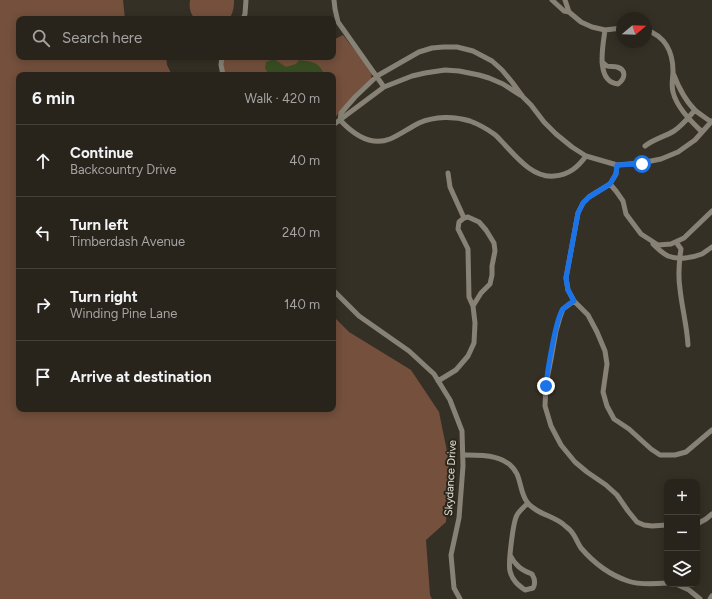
<!DOCTYPE html>
<html lang="en">
<head>
<meta charset="utf-8">
<style>
	:root { --surface:#28241c; --page:#302c25; --text:#f1f3f6; --muted:#a5a4a3; --line:#44413b }
	body { margin:0; font-family:Figtree,sans-serif; background:var(--page); color:var(--text) }
	.controls { position:absolute; right:12px; bottom:12px; display:grid; overflow:hidden; border-radius:8px; box-shadow:0 2px 10px #0003 }
	.controls button { width:36px; height:36px; display:grid; place-items:center; padding:0; border:0; border-bottom:1px solid var(--line); background:var(--surface); color:var(--text); font:20px sans-serif }
	.compass { position:absolute; left:616px; top:12px; width:36px; height:36px; border-radius:50%; background:var(--surface); box-shadow:0 2px 10px #0003; rotate:71deg }
	.stop { position:absolute; width:12px; height:12px; margin:-9px; border:3px solid #1a73e8; border-radius:50%; background:#fff }
	.stop.end { background:#1a73e8; border-color:#fff; box-shadow:0 1px 4px #0008 }
	.list { margin:0; padding:0; list-style:none }
	h2 { display:flex; justify-content:space-between; align-items:center; height:52px; margin:0; padding:0 16px; font-size:17px }
	h2 small { font-size:13px; font-weight:400; color:var(--muted) }
	.list li { display:grid; grid-template-columns:26px 1fr auto; gap:12px; align-items:center; box-sizing:border-box; height:72px; padding:0 16px; border-top:1px solid var(--line) }
	.list b { display:block; font-size:15px; white-space:nowrap }
	.list p { margin:0; font-size:13px; white-space:nowrap; color:var(--muted) }
	.list em { font-size:13px; font-style:normal; color:var(--muted) }
	.icon { flex:none; width:22px; height:22px; fill:none; stroke:currentColor; stroke-width:2; stroke-linecap:round; stroke-linejoin:round }
	.map { position:relative; flex:none; width:712px; height:599px; overflow:hidden }
	.search { position:absolute; background:var(--surface); box-shadow:0 2px 10px #0003; left:16px; top:16px; width:320px; height:44px; display:flex; align-items:center; gap:10px; box-sizing:border-box; padding:0 14px; border-radius:8px; color:var(--muted); font-size:15px }
	.panel { position:absolute; background:var(--surface); box-shadow:0 2px 10px #0003; left:16px; top:72px; width:320px; height:340px; border-radius:8px }
	.map>svg:first-child { display:block }
	.green { fill:#74503d }
	.water { fill:#3a4f23 }
	.lines { fill:none; stroke-linecap:round; stroke-linejoin:round }
	.minor { stroke:#878275; stroke-width:5 }
	.route { stroke:#1a73e8; stroke-width:5 }
	.labels { text-anchor:middle; stroke-width:4; stroke-linejoin:round; paint-order:stroke }
	.street-label { font-size:11px; fill:#e3e0d8; stroke:#2b261b }
</style>
</head>
<body>
<div class="map">
<svg width="712" height="599" viewBox="0 0 712 599">
	<rect width="100%" height="100%" fill="#353025"/>
	<!-- green -->
	<path class="green" d="M 0,0 L 123,0 L 125,19 L 19,19 L 19,57 L 166,57 L 167,65 L 172,75 L 19,75 L 19,409 L 333,409 L 333,316 L 349,332 L 411,370 L 439,412 L 449,461 L 446,522 L 426,540 L 430,595 L 432,599 L 0,599 Z
		M 190,0 L 234,0 C 234,8 233,13 229,19 L 195,19 C 190,13 189,8 190,0 Z
		M 343,35 L 372,72 L 371,79 L 356,93 L 333,120 L 333,75 L 224,75 L 223,67 L 224,57 L 333,57 L 333,40 Z"/>
	<!-- water -->
	<path class="water" d="M 274,59 L 286,67 L 296,64 L 299,60 C 309,61 319,62 323,72 L 319,75 L 269,75 L 265,68 L 266,62 Z"/>
	<g class="lines">
		<!-- minor -->
		<path class="minor" d="M 334,0 L 335,9 L 338,22 L 384,87
			M 552,0 L 564,11 L 569,12 L 581,22 L 592,27 L 605,30 L 622,28
			M 565,0 L 569,12
			M 243,19 L 245,14 L 246,0
			M 646,30 C 665,36 673,52 673,71 C 673,78 671,85 673,92 C 677,108 691,121 702,132
			M 222,57 L 221,65 L 223,75
			M 602,62 C 604,63 605,65 607,66 C 610,67 614,66 617,67 C 627,70 625,79 618,84 C 595,82 603,45 605,30
			M 673,73 C 678,86 685,101 696,111 C 701,115 706,118 711,122
			M 340,120 L 341,113 L 355,97 L 377,76 L 419,52 L 432,48 L 443,47 L 457,47 L 473,51 L 492,61 L 502,70 L 512,82 L 523,97 L 531,105 L 544,122 L 556,134 L 572,147 L 586,156 L 617,165 L 641,163 L 661,159 L 678,152 L 695,140 L 712,121
			M 340,120 C 353,134 370,147 390,139 C 400,135 409,128 419,123 C 435,116 454,116 470,121 C 478,124 487,129 494,134 C 498,137 501,141 505,145 C 518,159 534,178 554,176 C 569,175 578,167 586,156
			M 333,125 L 384,87 L 412,76 L 425,73 L 445,70 L 459,71 L 479,75 L 489,78 L 503,84 L 520,95
			M 645,146 C 654,139 664,137 674,131 C 682,126 689,117 695,110
			M 617,165 L 616,174 L 610,184 L 589,197 L 583,203 L 578,213 L 566,278 L 568,290 L 574,301 L 588,315 L 597,332 L 605,351 L 607,364 L 603,392 L 607,406 L 614,419 L 629,429 L 651,449 L 660,455 L 675,455 L 686,452 L 712,430
			M 448,173 L 450,187 L 464,218
			M 610,184 L 616,191 L 623,201 L 626,214 L 641,234 L 658,245 L 671,244 L 684,238 L 712,211
			M 676,242 L 681,249 C 679,262 678,276 680,289 C 682,308 687,326 688,345
			M 653,244 C 658,249 662,253 668,256 C 678,260 692,258 702,254 C 705,252 709,249 712,247
			M 333,290 L 359,316 L 409,351 L 434,374 L 450,400 L 462,431 L 463,466 L 459,518 L 451,555 L 454,588 L 460,599
			M 574,301 L 563,309 L 560,317 L 556,331 L 551,359 L 546,384 L 545,406 L 551,426 L 561,445 L 575,462 L 587,472 L 606,485 L 617,495 L 628,511 L 637,522 L 644,525 L 652,526 L 667,525
			M 438,381 L 456,370 L 468,356 L 474,343 L 475,323 L 473,306 L 469,297 L 468,249 L 458,229 L 459,222 L 464,218 L 468,217 L 479,222 L 486,230 L 494,243 L 495,251 L 492,266 L 492,275 L 490,284 L 481,293 L 473,306
			M 463,455 C 482,455 507,454 517,474 C 521,483 521,494 527,502 C 535,513 553,516 563,524 C 565,526 568,528 570,530 C 575,535 577,542 581,548 C 593,562 610,575 628,581 C 639,585 655,584 667,583
			M 697,524 L 706,519 L 712,514
			M 510,555 C 515,565 521,570 532,574 C 535,579 536,583 533,588 L 525,590 C 518,585 512,580 510,571 C 508,564 513,522 517,515 C 519,511 524,507 528,503
			M 676,584 L 689,590 L 700,599
			M 710,599 L 712,596"/>
	</g>
	<g class="lines">
		<!-- route -->
		<path class="route" d="M 546,386 C 547,373 556,317 563,309 C 566,306 570,303 574,301 L 568,290 L 566,278 L 578,213 L 583,203 L 589,197 L 610,184 L 616,174 L 617,165 L 642,164"/>
	</g>
	<g class="labels">
		<!-- street labels -->
		<g class="street-label">
			<text transform="translate(450 478) rotate(-87)" y="4">Skydance Drive</text>
		</g>
	</g>
</svg>
<div class="controls">
<button>+</button>
<button>−</button>
<button><svg class="icon" aria-label="layers" viewBox="0 0 24 24"><path d="M12 4l9 5-9 5-9-5zM3 14l9 5 9-5"/></svg></button>
</div>
<svg class="compass" viewBox="-18 -18 36 36"><path d="M0-13l5 13h-10z" fill="#e53935"/><path d="M0 13l5-13h-10z" fill="#a5a4a3"/></svg>
<div class="stop" style="left:642px;top:164px"></div>
<div class="stop end" style="left:546px;top:386px"></div>
<div class="search"><svg class="icon" aria-label="search" viewBox="0 0 24 24"><circle cx="10" cy="10" r="6"/><path d="M15 15l6 6"/></svg>Search here</div>
<section class="panel">
<h2>6 min<small>Walk · 420 m</small></h2>
<ul class="list">
<li><svg class="icon" aria-label="ahead" viewBox="0 0 24 24"><path d="M12 20V5M6 11l6-6 6 6"/></svg><div><b>Continue</b><p>Backcountry Drive</p></div><em>40 m</em></li>
<li><svg class="icon" aria-label="left" viewBox="0 0 24 24"><path d="M17 20v-9H6M10 6l-5 5 5 5"/></svg><div><b>Turn left</b><p>Timberdash Avenue</p></div><em>240 m</em></li>
<li><svg class="icon" aria-label="right" viewBox="0 0 24 24"><path d="M7 20v-9h11M14 6l5 5-5 5"/></svg><div><b>Turn right</b><p>Winding Pine Lane</p></div><em>140 m</em></li>
<li><svg class="icon" aria-label="arrive" viewBox="0 0 24 24"><path d="M6 21V4h12l-3 4 3 4H6"/></svg><div><b>Arrive at destination</b></div></li>
</ul>
</section>
</div>
</body>
</html>
